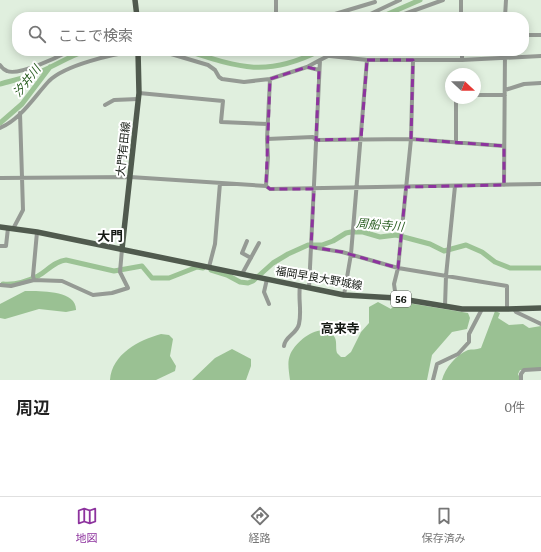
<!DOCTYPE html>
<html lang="ja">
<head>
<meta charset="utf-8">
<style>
	:root { --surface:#fff; --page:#f6f6f6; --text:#222; --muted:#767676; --line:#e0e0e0; --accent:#8d339e }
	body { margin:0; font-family:Literata,"Noto Sans JP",serif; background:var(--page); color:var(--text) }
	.compass { position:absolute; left:445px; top:68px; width:36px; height:36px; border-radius:50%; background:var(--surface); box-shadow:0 2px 10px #0003; rotate:112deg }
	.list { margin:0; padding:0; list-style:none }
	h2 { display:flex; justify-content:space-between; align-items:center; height:52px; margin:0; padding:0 16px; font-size:17px }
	h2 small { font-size:13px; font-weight:400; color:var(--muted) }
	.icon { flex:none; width:22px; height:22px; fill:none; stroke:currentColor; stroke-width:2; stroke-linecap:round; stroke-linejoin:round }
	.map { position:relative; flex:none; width:541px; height:380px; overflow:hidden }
	.search { position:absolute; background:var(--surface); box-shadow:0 2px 10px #0003; left:12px; right:12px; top:12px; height:44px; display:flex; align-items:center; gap:10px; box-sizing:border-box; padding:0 14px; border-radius:16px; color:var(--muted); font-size:15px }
	.sheet { height:116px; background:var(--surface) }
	nav { display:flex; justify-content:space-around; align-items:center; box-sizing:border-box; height:56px; border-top:1px solid var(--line); background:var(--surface); font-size:11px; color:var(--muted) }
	nav a { display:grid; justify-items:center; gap:2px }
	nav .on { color:var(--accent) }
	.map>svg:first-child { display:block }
	.forest { fill:#9ac193 }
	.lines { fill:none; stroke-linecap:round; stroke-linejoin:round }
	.river { stroke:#9cc395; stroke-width:5 }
	.minor { stroke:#959a94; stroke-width:4 }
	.major { stroke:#505a4e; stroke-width:5.5 }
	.marked { fill:none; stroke:#8d339e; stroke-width:3; stroke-dasharray:8 5; stroke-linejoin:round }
	.labels { text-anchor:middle; stroke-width:4; stroke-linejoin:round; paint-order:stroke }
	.shield { fill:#fff; stroke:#5b5f5a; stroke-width:1 }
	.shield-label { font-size:10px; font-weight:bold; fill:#151a14 }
	.street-label { font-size:11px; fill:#151a14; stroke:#fff }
	.water-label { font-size:12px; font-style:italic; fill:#2a5e22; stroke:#fff }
	.quarter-label { font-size:13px; font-weight:bold; fill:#151a14; stroke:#fff }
</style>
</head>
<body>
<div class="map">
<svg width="541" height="380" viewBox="0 0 541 380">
	<rect width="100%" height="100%" fill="#e0efde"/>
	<!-- forest -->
	<path class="forest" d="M 25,291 C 39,291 77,290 76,310 L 66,312 L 39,309 L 5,319 L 0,318 L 0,304 Z
		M 396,301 L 468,313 L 470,318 L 467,329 L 452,332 L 432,355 L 427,380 L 290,380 C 289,372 287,362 290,355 C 295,342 320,321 333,335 C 338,340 335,347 337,353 L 341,357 L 345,357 L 351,352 L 361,332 L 369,323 L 369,307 L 378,302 L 391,309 Z
		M 495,311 L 500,313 L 498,318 L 509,325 L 523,324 L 529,328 L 541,326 L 541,371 L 520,370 L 518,374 L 521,380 L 442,380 C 445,368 456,355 468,350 C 472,349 476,350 481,348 Z
		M 161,334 L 169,335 L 173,339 L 170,356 L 176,366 L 175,371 L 156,380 L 110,380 C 112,354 139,340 161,334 Z
		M 232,349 L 251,359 L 251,366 L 246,380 L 192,380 L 215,358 Z"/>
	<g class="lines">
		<!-- river -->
		<path class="river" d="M 381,17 L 420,0
			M 188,51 C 240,68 267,77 319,51
			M 0,84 C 14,80 29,77 42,71 C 58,64 68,57 85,51
			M 0,123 L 22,104 L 50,67
			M 211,270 L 227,275 L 240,282 L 248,283 L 253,281 L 273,263 L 288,254 L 308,245 L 322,245 L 333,241 L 346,233 L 351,232 L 363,232 L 380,237 L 396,235 L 430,244 L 444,251 L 466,245 L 482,252 L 495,262 L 510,268 L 541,268
			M 3,284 C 14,285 28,281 38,276 C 47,271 55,261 66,260 L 114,271 L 142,266 L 152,278 L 169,278 L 197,267 L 203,268"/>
		<!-- minor -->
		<path class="minor" d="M 276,0 L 276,17
			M 461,0 L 461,17
			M 137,16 L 165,17
			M 325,17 L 375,2
			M 364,17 L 400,0
			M 396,17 L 443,0
			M 505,17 L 506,0
			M 524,35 L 541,35
			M 147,51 L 161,51 L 208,65 L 215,70 L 219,77 L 222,79 L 244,82 L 270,79 L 307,67 L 319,70
			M 462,51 L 462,60
			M 330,56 L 367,60 L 462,60 L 541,56
			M 0,65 C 2,68 4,70 7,71 C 19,76 58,57 69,51
			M 307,67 L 320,60
			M 270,79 L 267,139 L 313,137 L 316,140 L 411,139 L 504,146
			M 505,90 L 524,84 L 541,83
			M 139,93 L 223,101 L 221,122 L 268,124
			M 475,95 L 505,95
			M 456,98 L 456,143
			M 105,105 L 114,100 L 138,99
			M 0,128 C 21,119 34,97 49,81 C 65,65 113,54 136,51
			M 0,178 L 130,177 L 266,186 L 270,189 L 541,184
			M 504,185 L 505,51
			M 266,186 L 268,157 L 267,139
			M 13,229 L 23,210 L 20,113
			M 247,241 L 242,253 L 251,258
			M 0,246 L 6,246 L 8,228
			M 311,247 L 342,252 L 398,268 L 507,286 L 507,309
			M 209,267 L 215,244 L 220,183
			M 242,274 L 259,243
			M 267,279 L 264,292 L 269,304
			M 34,280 L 33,276 L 37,232
			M 0,285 L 11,286 L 34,280 L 62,281 L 93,295 L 112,293 L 128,288 L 120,272 L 122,249
			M 309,288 L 320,60 L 338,51
			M 344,295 L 351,254 L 367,60
			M 396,298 L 394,284 L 398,268 L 411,139 L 413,60
			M 445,306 L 446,276 L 455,186
			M 514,309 L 516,312 L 541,324
			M 284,346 C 285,336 297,334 299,324 C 302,311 298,299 300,286
			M 433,380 L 437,364 L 458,354 L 469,342 L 469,334 L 482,309
			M 521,380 L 521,374 L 524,370 L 541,369"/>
		<!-- major -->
		<path class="major" d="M 135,0 L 137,17
			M 0,227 L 37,232 L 344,295 L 396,298 L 462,309 L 507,309 L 541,308
			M 122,249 L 139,93 L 138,51"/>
	</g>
	<!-- marked area -->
	<path class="marked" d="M 367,60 L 413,60 L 411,139 L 504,146 L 504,185 L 406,187 L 398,268 L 342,252 L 311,247 L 314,189 L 270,189 L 266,186 L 270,79 L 307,67 L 319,70 L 316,140 L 361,139 Z"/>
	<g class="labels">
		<!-- shield labels -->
		<rect class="shield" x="391" y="291" width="20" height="16" rx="3"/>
		<g class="shield-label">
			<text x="401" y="303">56</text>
		</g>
		<!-- street labels -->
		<g class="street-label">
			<text transform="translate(123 149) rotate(-84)" y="4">大門有田線</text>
			<text transform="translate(319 278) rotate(10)" y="4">福岡早良大野城線</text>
		</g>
		<!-- water labels -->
		<g class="water-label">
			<text transform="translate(27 81) rotate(-52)" y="4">汐井川</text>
			<text transform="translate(380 225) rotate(5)" y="4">周船寺川</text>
		</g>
		<!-- quarter labels -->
		<g class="quarter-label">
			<text x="110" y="241">大門</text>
			<text x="340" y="333">高来寺</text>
		</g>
	</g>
</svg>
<svg class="compass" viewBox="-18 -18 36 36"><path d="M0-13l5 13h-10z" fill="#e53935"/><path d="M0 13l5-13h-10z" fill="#767676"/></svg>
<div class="search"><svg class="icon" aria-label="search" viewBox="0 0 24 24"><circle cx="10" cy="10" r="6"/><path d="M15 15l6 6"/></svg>ここで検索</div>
</div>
<section class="sheet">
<h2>周辺<small>0件</small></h2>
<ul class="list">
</ul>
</section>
<nav>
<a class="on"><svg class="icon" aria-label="map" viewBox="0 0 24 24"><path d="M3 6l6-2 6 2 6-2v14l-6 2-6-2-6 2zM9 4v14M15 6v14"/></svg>地図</a>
<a><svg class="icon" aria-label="directions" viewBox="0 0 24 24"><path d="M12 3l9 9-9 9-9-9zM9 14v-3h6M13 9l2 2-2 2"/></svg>経路</a>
<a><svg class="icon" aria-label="saved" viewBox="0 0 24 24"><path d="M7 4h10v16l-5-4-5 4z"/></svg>保存済み</a>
</nav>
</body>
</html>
